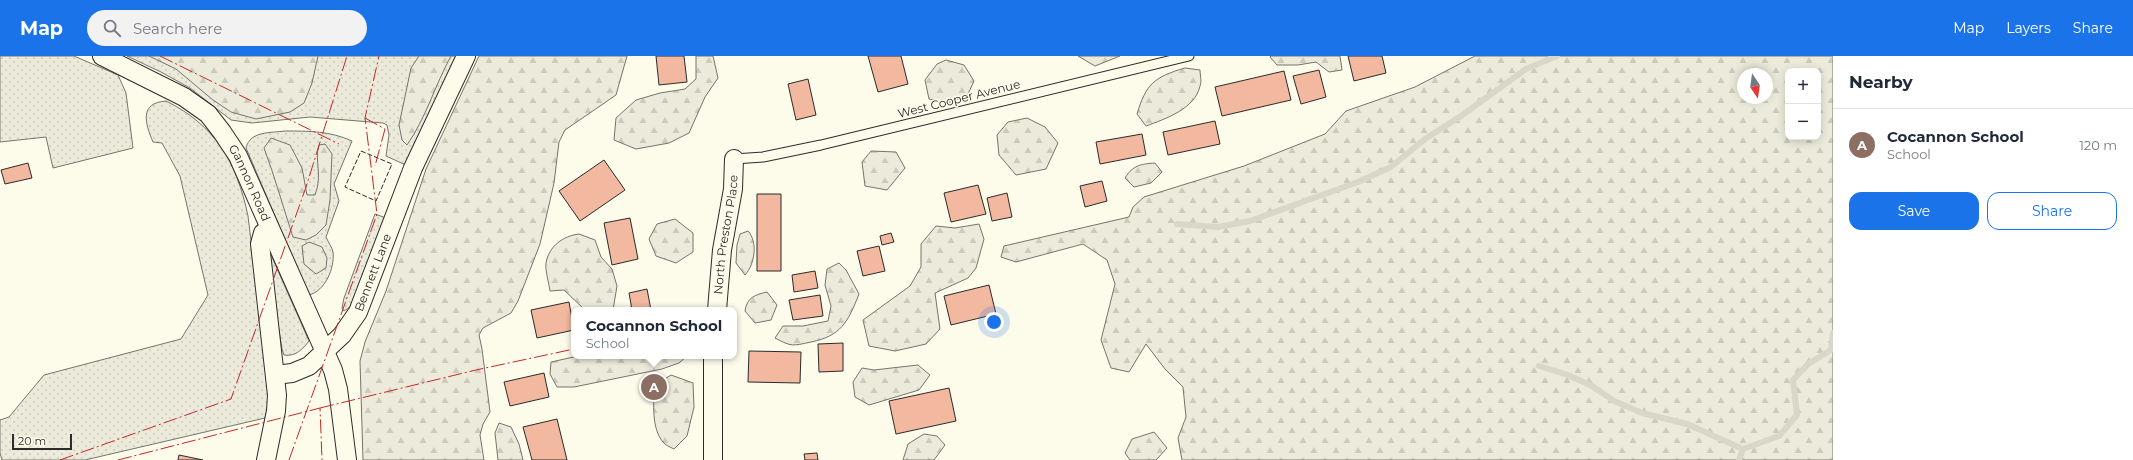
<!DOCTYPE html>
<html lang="en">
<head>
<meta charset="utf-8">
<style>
	:root { --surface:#fff; --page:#f2f2f3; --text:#1f2937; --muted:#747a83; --line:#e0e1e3; --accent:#1a73e8 }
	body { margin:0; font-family:Montserrat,sans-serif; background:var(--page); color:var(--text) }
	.controls { position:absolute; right:12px; top:12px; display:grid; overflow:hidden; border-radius:8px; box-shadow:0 2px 10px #0003 }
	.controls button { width:36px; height:36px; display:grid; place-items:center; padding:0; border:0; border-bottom:1px solid var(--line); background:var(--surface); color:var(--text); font:20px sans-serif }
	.compass { position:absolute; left:1737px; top:12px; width:36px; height:36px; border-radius:50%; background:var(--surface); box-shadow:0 2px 10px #0003; rotate:167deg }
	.scale { position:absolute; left:12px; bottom:10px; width:60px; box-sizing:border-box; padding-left:4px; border:2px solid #2b2b2b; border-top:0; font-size:11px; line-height:14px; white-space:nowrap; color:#2b2b2b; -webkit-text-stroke:3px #fdfbea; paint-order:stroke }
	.you { position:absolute; left:994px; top:266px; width:14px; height:14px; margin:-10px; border:3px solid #fff; border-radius:50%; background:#1a73e8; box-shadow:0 0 0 6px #1a73e833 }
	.badge { display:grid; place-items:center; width:26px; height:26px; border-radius:50%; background:var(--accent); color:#fff; font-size:13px; font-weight:700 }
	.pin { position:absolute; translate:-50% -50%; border:2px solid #fff; box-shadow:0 1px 4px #0006 }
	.popup { position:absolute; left:571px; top:251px; width:166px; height:52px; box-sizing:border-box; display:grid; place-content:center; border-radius:8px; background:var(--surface); filter:drop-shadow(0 1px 3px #0005); font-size:13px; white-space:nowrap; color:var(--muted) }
	.popup b { font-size:15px; color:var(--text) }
	.popup::after { content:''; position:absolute; left:50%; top:100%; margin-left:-8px; border:8px solid transparent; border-top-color:var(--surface) }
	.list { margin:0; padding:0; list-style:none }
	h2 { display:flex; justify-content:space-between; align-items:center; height:52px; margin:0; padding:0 16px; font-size:17px }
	h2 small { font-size:13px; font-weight:400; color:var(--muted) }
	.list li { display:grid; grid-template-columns:26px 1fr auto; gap:12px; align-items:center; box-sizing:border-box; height:72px; padding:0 16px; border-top:1px solid var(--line) }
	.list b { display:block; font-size:15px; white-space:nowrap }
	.list p { margin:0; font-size:13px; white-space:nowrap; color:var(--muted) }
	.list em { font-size:13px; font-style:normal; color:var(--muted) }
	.actions { display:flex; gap:8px; padding:12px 16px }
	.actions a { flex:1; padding:9px 0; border:1px solid var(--accent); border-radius:12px; text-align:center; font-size:14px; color:var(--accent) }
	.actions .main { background:var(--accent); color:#fff }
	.icon { flex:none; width:22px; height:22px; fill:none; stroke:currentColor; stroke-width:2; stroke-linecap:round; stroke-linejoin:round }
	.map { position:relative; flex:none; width:1833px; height:404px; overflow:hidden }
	header { display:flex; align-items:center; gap:24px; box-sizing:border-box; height:56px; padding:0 20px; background:var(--accent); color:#fff }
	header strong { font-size:19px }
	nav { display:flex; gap:22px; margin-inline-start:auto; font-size:14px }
	.search { width:280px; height:36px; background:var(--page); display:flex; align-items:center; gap:10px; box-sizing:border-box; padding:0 14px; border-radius:22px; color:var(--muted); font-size:15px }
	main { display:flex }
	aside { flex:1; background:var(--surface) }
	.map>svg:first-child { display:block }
	.grass { fill:url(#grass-dots); stroke:#74746e }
	.forest { fill:url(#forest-firs); stroke:#74746e; fill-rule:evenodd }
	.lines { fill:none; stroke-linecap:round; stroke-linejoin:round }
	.stream { stroke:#d8d7c9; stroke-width:6 }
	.building { fill:#f2b8a0; stroke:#2b2b2b }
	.service-casing { stroke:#2b2b2b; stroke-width:11 }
	.minor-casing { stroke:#2b2b2b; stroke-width:20 }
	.service { stroke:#fdfbea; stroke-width:9 }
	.minor { stroke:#fdfbea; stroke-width:18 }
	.fence { stroke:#2b2b2b; stroke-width:1; stroke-dasharray:5 2; stroke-linecap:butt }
	.power { stroke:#c62828; stroke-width:1; stroke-dasharray:14 3 2 3; stroke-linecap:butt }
	.labels { text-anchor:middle; stroke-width:3; stroke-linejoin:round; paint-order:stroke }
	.street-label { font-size:12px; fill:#2b2b2b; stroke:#fdfbea }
</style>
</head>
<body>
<header>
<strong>Map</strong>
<div class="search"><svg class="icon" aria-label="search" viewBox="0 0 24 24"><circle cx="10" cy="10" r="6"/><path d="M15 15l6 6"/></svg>Search here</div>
<nav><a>Map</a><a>Layers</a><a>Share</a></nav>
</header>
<main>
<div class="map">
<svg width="1833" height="404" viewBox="0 0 1833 404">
	<defs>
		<pattern id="grass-dots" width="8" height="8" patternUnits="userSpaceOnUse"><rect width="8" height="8" fill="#ecebdb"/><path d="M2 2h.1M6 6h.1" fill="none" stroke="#cbcabc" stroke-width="1.8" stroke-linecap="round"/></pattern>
		<pattern id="forest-firs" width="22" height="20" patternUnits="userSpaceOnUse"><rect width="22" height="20" fill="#ecebdb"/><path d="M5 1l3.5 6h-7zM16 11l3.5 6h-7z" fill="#cbcabc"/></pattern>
	</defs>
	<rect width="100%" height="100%" fill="#fdfbea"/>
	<!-- grass -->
	<path class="grass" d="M 0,0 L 74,0 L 118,19 L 126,37 L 133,92 L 53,112 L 46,81 L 0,86 Z
		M 127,0 L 459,0 L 408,110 L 386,100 L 389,79 L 387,69 L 383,67 L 310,61 L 252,67 L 231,64 L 190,32 L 161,16 Z
		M 166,45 C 215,69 237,107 248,160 L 268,325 L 268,349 L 265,362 L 85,404 L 2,404 L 0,397 L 0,364 L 9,361 L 44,319 L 181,283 L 208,239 L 180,120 L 162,87 L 153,86 C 145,67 139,47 166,45 Z
		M 285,75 C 309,75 330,75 352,85 L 334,128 L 339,145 L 326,181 C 328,186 332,191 333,196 C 335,212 325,235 309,239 L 246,92 C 250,75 270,77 285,75 Z
		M 375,158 L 386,162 L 350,251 L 344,255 L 342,252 L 344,242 Z
		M 268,197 L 271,199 L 309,285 C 303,293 295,301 284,299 L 282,293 L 267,200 Z"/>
	<!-- forest -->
	<path class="forest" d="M 149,0 L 318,0 L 312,27 L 304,47 L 290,56 L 256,63 L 231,56 L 213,44 L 176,13 Z
		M 419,0 L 451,0 C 435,29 426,62 407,89 L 402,84 L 399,69 L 411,12 Z
		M 479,0 L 627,0 L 616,39 L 565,74 L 559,86 L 554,127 L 540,188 L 518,245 L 511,257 L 483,272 L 479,279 L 482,293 L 490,356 L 483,368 L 480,379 L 484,404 L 363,404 L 360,305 L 365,286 L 386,235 L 426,113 Z
		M 696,0 L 713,0 L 718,22 L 705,41 L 689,77 L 669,87 L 636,93 L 614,84 L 616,62 L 636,44 L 660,37 L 685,33 L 696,23 Z
		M 1078,0 L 1120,0 L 1095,10 Z
		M 1271,0 L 1340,0 L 1342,14 L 1329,16 L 1316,6 L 1298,9 L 1277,9 L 1270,1 Z
		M 1475,0 L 1833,0 L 1833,404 L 1182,404 L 1178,382 L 1186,361 L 1183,331 L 1165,313 L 1146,288 L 1129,316 L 1111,312 L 1101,284 L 1115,228 L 1107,204 L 1083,188 L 1016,206 L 1001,201 L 1004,190 L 1129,161 L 1133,151 L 1144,141 L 1244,110 L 1325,78 L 1346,55 L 1415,31 ZM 1788,15 L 1818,15 L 1818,81 L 1788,81 ZM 1743,18 L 1767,18 L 1767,42 L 1743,42 Z
		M 946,4 L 964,9 L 974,25 L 967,40 L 947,47 L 929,43 L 925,24 L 937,8 Z
		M 1185,12 L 1200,14 C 1200,19 1202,26 1200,30 C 1195,53 1165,63 1146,70 L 1137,58 C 1146,28 1154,21 1185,12 Z
		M 1027,62 L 1045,71 L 1058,87 L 1046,113 L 1016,119 L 999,99 L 997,79 L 1008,66 Z
		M 271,82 L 290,89 L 302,112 L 307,139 L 315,139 C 323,118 314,106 319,89 L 325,88 L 332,98 L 330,144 L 326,169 L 316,179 L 306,184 L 293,181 C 283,151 275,121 264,92 Z
		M 871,95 L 896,96 L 905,112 L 887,134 L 865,130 L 862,106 Z
		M 1155,107 L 1162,116 L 1151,127 L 1134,131 L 1125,122 C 1133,109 1141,108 1155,107 Z
		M 675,163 L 693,177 L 693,196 L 676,207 L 656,200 L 649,183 L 657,168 Z
		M 979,168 L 984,183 L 976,212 L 968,222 L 935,237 L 940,273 L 926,288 L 895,295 L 869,290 L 863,264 L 910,230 L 921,211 L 921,188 L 936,170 L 955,172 Z
		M 748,175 C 758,186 755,208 745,219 L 736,207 L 737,189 L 740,178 Z
		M 579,178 L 595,184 L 601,201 L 612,213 L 617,230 L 613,254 L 585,254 L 564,234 L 550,235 C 549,227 545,215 546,207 C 549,190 563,180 579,178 Z
		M 309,186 L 322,191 L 327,202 L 326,212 L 316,218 L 304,208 L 302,190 Z
		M 839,207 L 846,214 L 859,238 C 848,266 841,280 811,286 C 792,290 792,291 775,282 L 783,270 L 803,270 L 828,265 L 831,250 L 825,229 L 827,213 Z
		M 767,236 L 777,249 L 771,264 L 755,267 L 745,255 C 747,241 755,239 767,236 Z
		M 578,300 L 687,300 L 679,307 L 662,313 L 574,331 L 557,331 L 550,318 L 551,306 Z
		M 918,309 L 930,319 L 919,334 L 869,349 L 855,341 L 853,326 L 862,312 L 874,314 Z
		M 671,319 L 693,327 L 694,351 L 687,380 L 674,393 C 670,391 665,389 663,386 C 651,372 654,347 654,330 Z
		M 499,367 L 511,371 L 519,388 L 523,404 L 498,404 L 495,377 Z
		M 1154,376 L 1167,392 L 1156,404 L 1130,404 L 1125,397 L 1132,383 Z
		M 924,378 L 937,380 L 945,389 L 934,404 L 903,404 L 908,388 Z"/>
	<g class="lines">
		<!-- stream -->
		<path class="stream" d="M 1177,168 L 1218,171 L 1250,165 L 1358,126 L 1391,111 L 1425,83 L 1461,60 L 1526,13 L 1557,0
			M 1539,310 L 1568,319 L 1592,330 L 1614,345 L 1642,357 L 1687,368 L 1743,393
			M 1739,404 L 1743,393 L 1779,380 L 1797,359 L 1793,324 L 1808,308 L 1831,294 L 1833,277"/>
	</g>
	<!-- building -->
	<path class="building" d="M 656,0 L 684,0 L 687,26 L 659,29 Z
		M 868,0 L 901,0 L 908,28 L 878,36 Z
		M 1348,0 L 1382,0 L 1386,17 L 1354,25 Z
		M 1319,14 L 1326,41 L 1301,48 L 1293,20 Z
		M 1284,15 L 1291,44 L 1222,60 L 1215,31 Z
		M 808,23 L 816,59 L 796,64 L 788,28 Z
		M 1215,65 L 1220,88 L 1168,99 L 1163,76 Z
		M 1142,78 L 1146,99 L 1100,108 L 1096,86 Z
		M 604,104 L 625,134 L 580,165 L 559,135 Z
		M 28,107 L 32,122 L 5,128 L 1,114 Z
		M 1102,125 L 1107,145 L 1085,151 L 1080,130 Z
		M 978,129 L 986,158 L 951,166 L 944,137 Z
		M 1007,137 L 1012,161 L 992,165 L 987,142 Z
		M 757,138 L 781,138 L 781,215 L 757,215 Z
		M 630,162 L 638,203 L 612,209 L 604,167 Z
		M 891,177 L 894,186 L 882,189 L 880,180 Z
		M 879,190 L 885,215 L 863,220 L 857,195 Z
		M 815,215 L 818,232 L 794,236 L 792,219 Z
		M 989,229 L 996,258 L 951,269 L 944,240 Z
		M 647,233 L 651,254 L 632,254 L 629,237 Z
		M 820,239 L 823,260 L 793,264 L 789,244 Z
		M 569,246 L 574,274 L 537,282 L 531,254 Z
		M 843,287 L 843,315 L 819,316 L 818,288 Z
		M 749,295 L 801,296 L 800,327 L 748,326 Z
		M 544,317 L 549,341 L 510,350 L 504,326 Z
		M 949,332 L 956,365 L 896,378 L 889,345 Z
		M 557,363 L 567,404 L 532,404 L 523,371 Z
		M 817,397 L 818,404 L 805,404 L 804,398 Z
		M 179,399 L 203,404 L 178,404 Z"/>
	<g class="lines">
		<!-- service casing -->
		<g class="service-casing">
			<path id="service" d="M 734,103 L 763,101 L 821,89 L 1189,0"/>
		</g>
		<!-- minor casing -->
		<g class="minor-casing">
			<g id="minor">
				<path id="s1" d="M 102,0 L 184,41 L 208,58 L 222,76 L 238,100 L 333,314 L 338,333 L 347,404"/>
				<path id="s2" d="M 717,254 L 722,194 L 733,133 L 734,103"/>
				<path id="s3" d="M 275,319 L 292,317 L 309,310 L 342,279 L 358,256 L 413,112 L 466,0"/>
				<path d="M 266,404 L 276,355 L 277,339 L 260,188 L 263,177 L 270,173"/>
				<path d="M 713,404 L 713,300"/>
			</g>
		</g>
		<!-- service -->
		<use href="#service" class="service"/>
		<!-- minor -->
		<use href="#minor" class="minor"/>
		<!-- fence -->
		<path class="fence" d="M 361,95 L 392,108 L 376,145 L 345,131 Z"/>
		<!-- power -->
		<path class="power" d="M 160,0 L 339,88
			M 365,62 L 385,73 L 375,110
			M 320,352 L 476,314 L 574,293
			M 60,404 L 231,343 L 306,131 L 347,0
			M 118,404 L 320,352 L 322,404
			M 289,404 L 377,158 L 365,62 L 379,0"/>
	</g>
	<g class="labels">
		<!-- street labels -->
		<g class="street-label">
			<text transform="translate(959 43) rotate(-14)" y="4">West Cooper Avenue</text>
			<text dy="4" stroke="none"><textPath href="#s1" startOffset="202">Gannon Road</textPath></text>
			<text dy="4" stroke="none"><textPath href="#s2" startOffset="76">North Preston Place</textPath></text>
			<text dy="4" stroke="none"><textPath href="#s3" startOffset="151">Bennett Lane</textPath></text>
		</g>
	</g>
</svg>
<div class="controls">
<button>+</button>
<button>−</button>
</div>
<svg class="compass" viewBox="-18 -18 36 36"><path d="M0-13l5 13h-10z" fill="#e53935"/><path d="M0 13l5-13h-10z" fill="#747a83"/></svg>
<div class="scale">20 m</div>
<div class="you"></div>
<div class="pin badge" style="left:654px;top:331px;background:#8d6e63">A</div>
<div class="popup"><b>Cocannon School</b>School</div>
</div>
<aside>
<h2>Nearby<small></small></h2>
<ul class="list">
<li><span class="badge" style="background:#8d6e63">A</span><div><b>Cocannon School</b><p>School</p></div><em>120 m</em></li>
</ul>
<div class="actions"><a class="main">Save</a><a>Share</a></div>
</aside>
</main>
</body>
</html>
